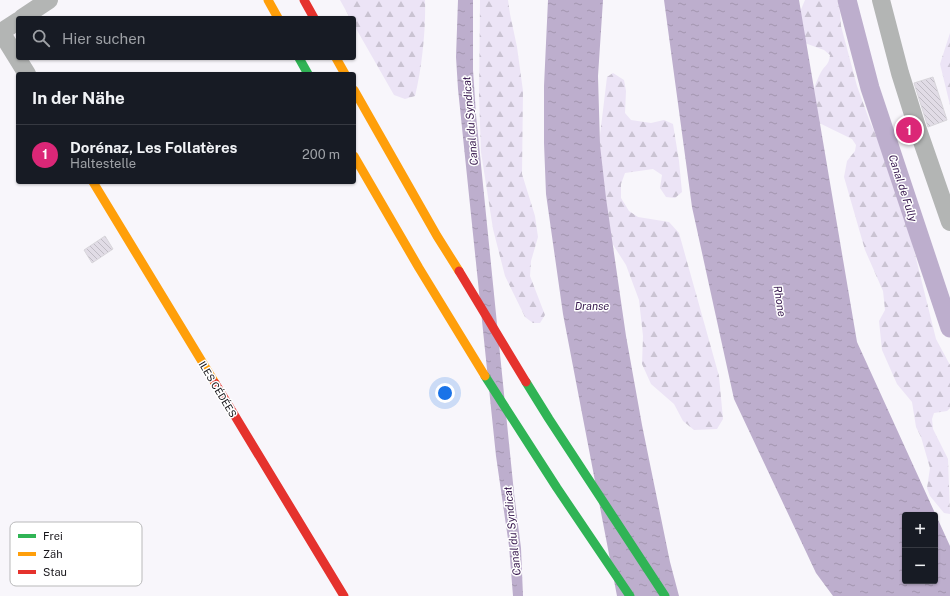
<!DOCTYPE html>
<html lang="de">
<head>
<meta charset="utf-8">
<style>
	:root { --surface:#171b24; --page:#20242c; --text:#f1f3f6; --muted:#9ea1a6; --line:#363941; --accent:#db2777 }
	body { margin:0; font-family:"Public Sans",sans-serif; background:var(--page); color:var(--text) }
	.controls { position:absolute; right:12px; bottom:12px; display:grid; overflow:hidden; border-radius:4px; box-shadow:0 1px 3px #0004 }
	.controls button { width:36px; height:36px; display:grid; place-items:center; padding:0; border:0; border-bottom:1px solid var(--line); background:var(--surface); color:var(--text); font:20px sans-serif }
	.you { position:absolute; left:445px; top:393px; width:14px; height:14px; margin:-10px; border:3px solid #fff; border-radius:50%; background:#1a73e8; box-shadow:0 0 0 6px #1a73e833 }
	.badge { display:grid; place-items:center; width:26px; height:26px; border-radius:50%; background:var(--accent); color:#fff; font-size:13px; font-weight:700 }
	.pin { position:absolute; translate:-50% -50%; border:2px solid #fff; box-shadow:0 1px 4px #0006 }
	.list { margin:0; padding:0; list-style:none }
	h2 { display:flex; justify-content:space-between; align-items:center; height:52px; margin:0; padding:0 16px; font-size:17px }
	h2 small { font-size:13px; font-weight:400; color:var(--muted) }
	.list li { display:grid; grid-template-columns:26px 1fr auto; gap:12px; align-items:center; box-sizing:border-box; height:60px; padding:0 16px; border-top:1px solid var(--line) }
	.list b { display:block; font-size:15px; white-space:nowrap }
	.list p { margin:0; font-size:13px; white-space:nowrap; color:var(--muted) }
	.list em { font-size:13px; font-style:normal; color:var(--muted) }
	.icon { flex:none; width:22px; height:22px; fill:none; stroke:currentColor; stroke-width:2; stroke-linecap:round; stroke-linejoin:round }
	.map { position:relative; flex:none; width:950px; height:596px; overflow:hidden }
	.search { position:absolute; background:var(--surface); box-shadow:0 1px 3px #0004; left:16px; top:16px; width:340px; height:44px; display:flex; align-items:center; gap:10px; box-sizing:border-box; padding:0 14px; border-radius:4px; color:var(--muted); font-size:15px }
	.panel { position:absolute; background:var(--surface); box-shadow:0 1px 3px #0004; left:16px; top:72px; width:340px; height:112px; border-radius:4px }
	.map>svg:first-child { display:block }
	.forest { fill:url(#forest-firs) }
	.water { fill:url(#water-ripples); fill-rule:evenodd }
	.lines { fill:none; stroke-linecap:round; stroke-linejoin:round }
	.canal { stroke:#bdaecd; stroke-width:19 }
	.building { fill:url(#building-back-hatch); stroke:#d8d6db }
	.street { stroke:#b3b5b4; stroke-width:18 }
	.fast { stroke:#30b455; stroke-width:9 }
	.slow { stroke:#ff9f0a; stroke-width:9 }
	.jam { stroke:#e5322d; stroke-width:9 }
	.labels { text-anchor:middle; stroke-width:3; stroke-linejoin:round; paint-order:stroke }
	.street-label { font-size:10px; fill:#17151a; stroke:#fff }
	.water-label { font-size:11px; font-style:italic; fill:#36174d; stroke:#fff }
	.key { fill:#fff; stroke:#b9b9ba; stroke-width:1 }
	.key-label { font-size:11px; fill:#17151a }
</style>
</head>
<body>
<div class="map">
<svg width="950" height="596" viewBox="0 0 950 596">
	<defs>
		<pattern id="forest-firs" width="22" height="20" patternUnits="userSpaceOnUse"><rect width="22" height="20" fill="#ece4f6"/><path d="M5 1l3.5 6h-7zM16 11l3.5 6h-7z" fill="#cac3d2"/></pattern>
		<pattern id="water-ripples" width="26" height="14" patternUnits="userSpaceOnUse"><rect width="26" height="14" fill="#bdaecd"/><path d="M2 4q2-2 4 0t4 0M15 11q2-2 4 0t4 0" fill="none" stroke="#a295af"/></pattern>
		<pattern id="building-back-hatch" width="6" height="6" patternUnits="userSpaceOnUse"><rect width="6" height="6" fill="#e1dce6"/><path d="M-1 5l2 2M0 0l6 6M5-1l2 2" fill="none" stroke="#c0bcc5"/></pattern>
	</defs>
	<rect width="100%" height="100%" fill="#f8f6fb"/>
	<!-- forest -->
	<path class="forest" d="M 340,0 L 425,0 C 426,28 422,68 415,96 L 405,99 L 394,95 L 354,25 L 354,18 L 350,18 Z
		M 480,0 L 508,0 L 510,14 L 517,47 L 523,91 L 522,174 L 535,216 L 538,237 L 531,261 L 530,276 L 545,315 L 540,323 L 533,323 L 525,317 L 505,276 L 493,229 L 481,152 L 479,96 Z
		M 805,0 L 837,0 L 840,12 L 841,26 L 857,86 L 870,122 L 879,142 L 903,206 L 936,339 L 950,365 L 950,408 L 947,411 L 934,413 L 932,419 L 933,429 L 948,459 L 950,514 L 944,513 L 930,496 L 927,488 L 930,468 L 921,437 L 916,427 L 912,402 L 897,384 L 882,350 L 879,321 L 885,310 L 883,291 L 865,250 L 844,177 L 847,161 L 855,151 L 856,145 L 852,139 L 811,119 C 810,102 813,87 821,72 C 825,65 829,65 830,55 L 824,50 L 802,42 L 797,19 Z
		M 950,33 L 950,105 L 940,64 Z
		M 613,73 L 624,80 L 626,91 L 625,113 L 631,120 L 651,123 L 664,120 L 673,124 L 679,161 L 682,192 L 675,198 L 666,197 L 660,188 L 662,175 L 653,169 L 625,173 L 621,184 L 621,198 L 629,211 L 638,217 L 669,222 L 679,233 L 719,376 L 723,419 L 717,429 L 694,430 L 683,421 L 674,404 L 651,384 L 642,364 L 643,336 L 639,300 L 626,265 L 603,229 L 596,168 L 607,77 Z"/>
	<!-- water -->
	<path class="water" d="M 458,0 L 473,0 L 473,70 L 476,115 L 514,493 L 521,548 L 523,596 L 513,596 L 509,546 L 496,456 L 458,89 L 456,57 Z
		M 548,0 L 603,0 L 598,76 L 600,145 L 606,198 L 626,336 L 642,425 L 670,562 L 679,596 L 617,596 L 563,314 L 546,194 L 544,143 L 544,86 Z
		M 664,0 L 799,0 L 857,342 L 950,546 L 950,596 L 833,596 L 816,573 L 734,399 L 692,207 ZM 905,515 L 935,515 L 935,581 L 905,581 Z"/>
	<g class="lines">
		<!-- canal -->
		<path class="canal" d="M 847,0 L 870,88 L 950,328"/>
	</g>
	<!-- building -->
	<path class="building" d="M 933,77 L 947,120 L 928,127 L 914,83 Z
		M 105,236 L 113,249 L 92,263 L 84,250 Z"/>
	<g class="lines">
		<!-- street -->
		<path class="street" d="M 881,0 L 900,73 L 917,127 L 950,222
			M 22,18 L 49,0
			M 18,21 L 1,32 L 27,74"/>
		<!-- fast -->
		<path class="fast" d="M 299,58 L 308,74
			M 485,376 L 557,488 L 630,596
			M 526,382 L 549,419 L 665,596"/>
		<!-- slow -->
		<path class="slow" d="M 268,0 L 278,18
			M 336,58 L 345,74
			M 354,90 L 437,236 L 459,271
			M 354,156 L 419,268 L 485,376
			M 93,182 L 215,383"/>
		<!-- jam -->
		<path class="jam" d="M 304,0 L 314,18
			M 459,271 L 526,382
			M 215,383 L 344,596"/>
	</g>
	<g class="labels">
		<!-- street labels -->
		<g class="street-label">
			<text transform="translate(218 389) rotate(59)" y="4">ILES CÉDÉES</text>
		</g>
		<!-- water labels -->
		<g class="water-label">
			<text transform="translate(470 121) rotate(-95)" y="4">Canal du Syndicat</text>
			<text transform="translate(903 188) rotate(72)" y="4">Canal de Fully</text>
			<text transform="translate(780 301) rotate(81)" y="4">Rhone</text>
			<text x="592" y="310">Dranse</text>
			<text transform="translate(512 531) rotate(-96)" y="4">Canal du Syndicat</text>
		</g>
	</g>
	<!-- legend -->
	<rect x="10" y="522" width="132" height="64" rx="6" class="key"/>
	<rect x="18" y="534" width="18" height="4" fill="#30b455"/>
	<rect x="18" y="552" width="18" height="4" fill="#ff9f0a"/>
	<rect x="18" y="570" width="18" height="4" fill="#e5322d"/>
	<g class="key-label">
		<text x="43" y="540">Frei</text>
		<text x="43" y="558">Zäh</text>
		<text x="43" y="576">Stau</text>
	</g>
</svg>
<div class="controls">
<button>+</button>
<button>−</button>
</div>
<div class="you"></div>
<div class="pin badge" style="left:909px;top:130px">1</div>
<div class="search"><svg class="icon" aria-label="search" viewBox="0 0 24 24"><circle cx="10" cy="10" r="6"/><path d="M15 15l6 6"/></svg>Hier suchen</div>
<section class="panel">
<h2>In der Nähe<small></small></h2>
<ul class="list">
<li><span class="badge">1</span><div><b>Dorénaz, Les Follatères</b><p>Haltestelle</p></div><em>200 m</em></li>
</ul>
</section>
</div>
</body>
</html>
